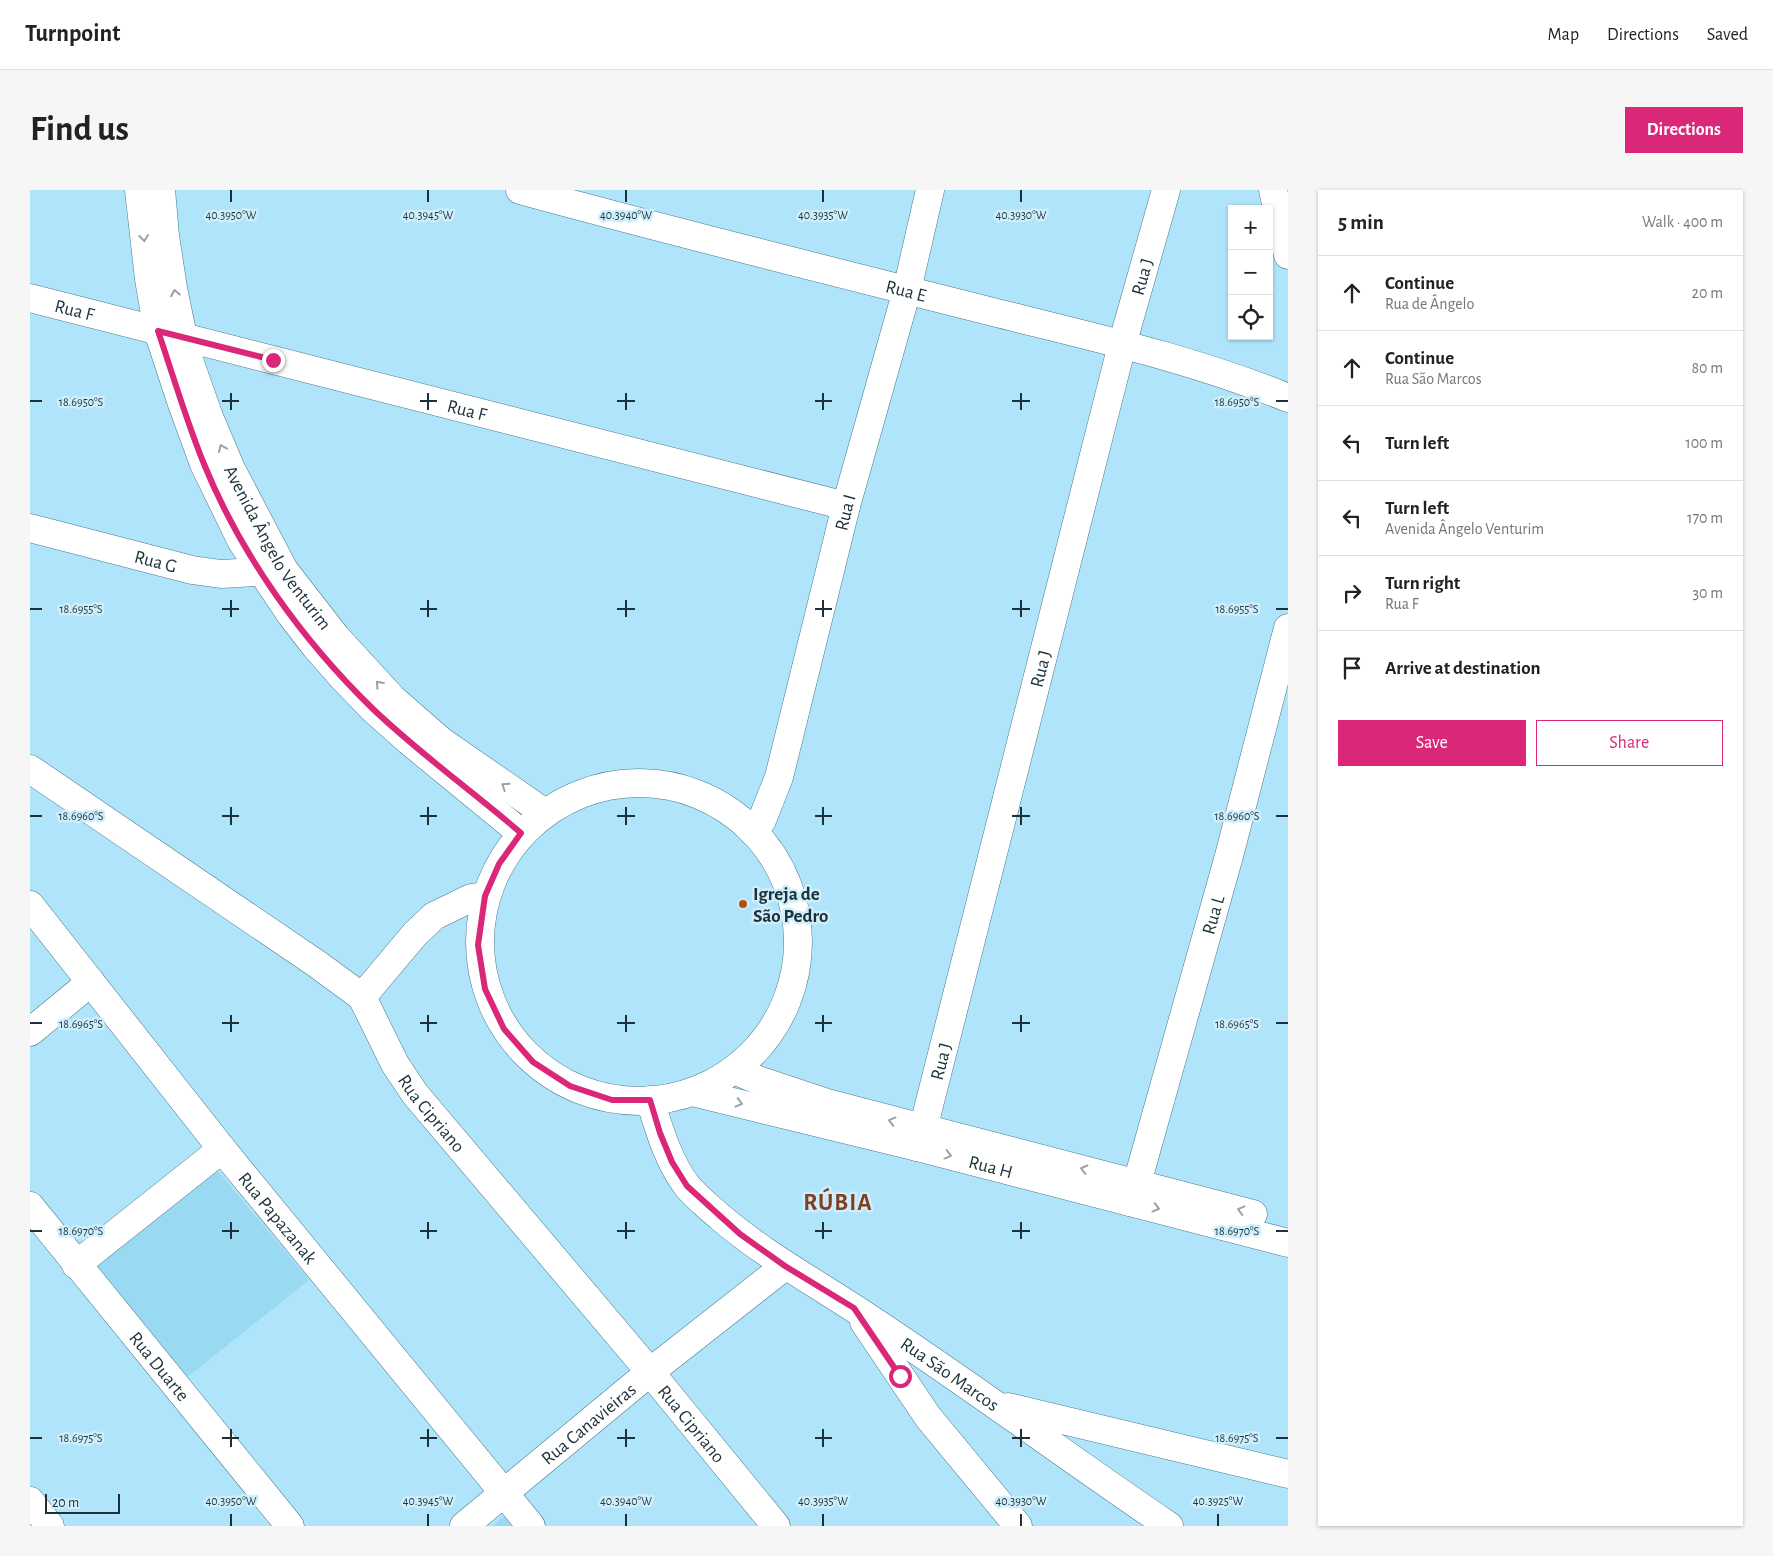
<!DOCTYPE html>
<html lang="en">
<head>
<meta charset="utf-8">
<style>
	:root { --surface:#fff; --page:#f6f6f6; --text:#222; --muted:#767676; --line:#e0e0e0; --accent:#db2777 }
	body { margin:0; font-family:"Alegreya Sans",sans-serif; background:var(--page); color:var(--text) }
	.controls { position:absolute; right:15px; top:15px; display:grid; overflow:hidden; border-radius:0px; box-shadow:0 1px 4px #0004 }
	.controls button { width:45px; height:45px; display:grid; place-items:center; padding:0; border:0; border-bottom:1px solid var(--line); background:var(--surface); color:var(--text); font:25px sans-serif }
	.scale { position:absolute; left:15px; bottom:12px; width:75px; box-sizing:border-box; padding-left:5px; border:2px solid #1c3139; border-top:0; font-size:14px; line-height:18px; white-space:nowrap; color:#1c3139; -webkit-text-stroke:4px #cfeefb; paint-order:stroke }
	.stop { position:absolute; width:15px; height:15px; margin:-11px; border:4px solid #db2777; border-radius:50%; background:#fff }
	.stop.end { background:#db2777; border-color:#fff; box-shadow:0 1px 5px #0008 }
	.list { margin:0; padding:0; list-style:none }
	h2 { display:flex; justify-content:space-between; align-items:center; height:65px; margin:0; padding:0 20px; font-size:21px }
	h2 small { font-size:16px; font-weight:400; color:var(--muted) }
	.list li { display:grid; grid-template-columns:32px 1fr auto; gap:15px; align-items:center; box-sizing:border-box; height:75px; padding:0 20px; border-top:1px solid var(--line) }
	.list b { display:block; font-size:19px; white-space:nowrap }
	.list p { margin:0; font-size:16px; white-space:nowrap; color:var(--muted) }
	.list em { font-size:16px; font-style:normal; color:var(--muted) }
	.actions { display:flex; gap:10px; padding:15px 20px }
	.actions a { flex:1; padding:11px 0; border:1px solid var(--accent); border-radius:0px; text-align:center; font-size:18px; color:var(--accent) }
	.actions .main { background:var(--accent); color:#fff }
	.icon { flex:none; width:28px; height:28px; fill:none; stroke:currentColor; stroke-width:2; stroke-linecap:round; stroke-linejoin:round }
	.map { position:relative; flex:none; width:1258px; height:1336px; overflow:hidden; border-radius:0px }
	header { display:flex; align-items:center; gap:30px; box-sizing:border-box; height:70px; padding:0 25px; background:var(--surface); border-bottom:1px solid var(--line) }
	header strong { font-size:24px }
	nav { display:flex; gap:28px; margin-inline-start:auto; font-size:18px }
	.intro { display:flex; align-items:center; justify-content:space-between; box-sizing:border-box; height:120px; padding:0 30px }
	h1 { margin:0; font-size:35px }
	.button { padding:12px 22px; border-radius:0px; background:var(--accent); color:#fff; font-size:18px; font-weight:700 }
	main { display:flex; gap:30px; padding:0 30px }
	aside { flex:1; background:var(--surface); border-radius:0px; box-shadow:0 1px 4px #0004 }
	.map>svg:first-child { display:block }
	.built { fill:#9ad9f2 }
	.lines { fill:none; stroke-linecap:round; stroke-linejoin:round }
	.minor-casing { stroke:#487b8e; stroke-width:29 }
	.minor { stroke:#fff; stroke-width:28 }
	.oneway { stroke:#99a2a6 }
	.route { stroke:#db2777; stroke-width:6 }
	.ticks { fill:none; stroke:#1c3139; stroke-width:2 }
	.poi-dot { fill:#b14e18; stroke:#cfeefb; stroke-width:2 }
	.labels { text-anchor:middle; stroke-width:5; stroke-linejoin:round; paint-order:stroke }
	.street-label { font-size:19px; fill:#1c3139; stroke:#cfeefb }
	.poi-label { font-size:19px; font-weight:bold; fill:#1c3139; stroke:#cfeefb; text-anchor:start }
	.district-label { font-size:24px; font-weight:bold; letter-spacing:1px; fill:#814021; stroke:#cfeefb }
	.ticks-label { font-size:12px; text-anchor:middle; fill:#1c3139; stroke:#cfeefb; stroke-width:5; stroke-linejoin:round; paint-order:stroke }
</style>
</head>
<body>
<header>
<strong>Turnpoint</strong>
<nav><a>Map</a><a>Directions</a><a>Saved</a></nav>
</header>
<div class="intro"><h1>Find us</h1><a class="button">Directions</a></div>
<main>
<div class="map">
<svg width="1258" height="1336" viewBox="0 0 1258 1336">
	<rect width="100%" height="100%" fill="#afe4fa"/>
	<!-- built -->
	<path class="built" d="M 187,980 L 279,1090 L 155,1189 L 63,1080 Z
		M 474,1326 L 482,1336 L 463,1336 Z"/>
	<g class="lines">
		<!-- minor casing -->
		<g class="minor-casing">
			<g id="minor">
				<path d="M 109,0 L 119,89 L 128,141 L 151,211 L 174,274 L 212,352 L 261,425 L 285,456 L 313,488 L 343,519 L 379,551 L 491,643"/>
				<path id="s1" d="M 131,0 L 135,46 L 143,98 L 153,147 L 161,176 L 179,227 L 201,279 L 254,380 L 306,447 L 363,509 L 411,551 L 515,623"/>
				<path id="s2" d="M 490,0 C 647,43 805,82 963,122 C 1062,147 1163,169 1258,208"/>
				<path d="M 1243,0 L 1258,65"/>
				<path id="s3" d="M 0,108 L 816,316"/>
				<path id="s4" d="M 0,338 L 162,380 L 191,384 L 245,381"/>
				<path id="s5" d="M 0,579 L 287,774 L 332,807 L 365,874 L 385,904 L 620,1182 L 746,1336"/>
				<circle cx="609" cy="752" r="159"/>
				<path id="s6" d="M 723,642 L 732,630 L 749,587 L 816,316 L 877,100 L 900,0"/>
				<path id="s7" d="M 0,715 L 192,959 L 501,1336"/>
				<path d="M 332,807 L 385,744 L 404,726 L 441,708 L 455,706"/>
				<path d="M 0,842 L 61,792"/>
				<path d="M 704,880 L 728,890 L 797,913 L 1223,1024"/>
				<path id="s8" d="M 662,902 L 887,957 L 1258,1053"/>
				<path id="s9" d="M 620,910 C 629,939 638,971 657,996 C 667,1008 679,1017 690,1027 C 732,1063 779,1089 825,1119 C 931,1188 1034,1265 1139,1336"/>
				<path id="s10" d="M 887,957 L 893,939 L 1092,155 L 1136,0"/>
				<path id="s11" d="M 1100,1012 L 1107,993 L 1199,666 L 1258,438"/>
				<path id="s12" d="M 0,1016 L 260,1336"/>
				<path d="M 46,1075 L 192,959"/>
				<path d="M 834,1132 L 898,1227 L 988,1336"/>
				<path d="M 978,1217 L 1258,1284"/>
				<path d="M 0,1311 L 20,1336"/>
				<path id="s13" d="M 434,1336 L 620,1182 L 755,1076"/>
			</g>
		</g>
		<!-- minor -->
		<use href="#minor" class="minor"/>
	</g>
	<!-- one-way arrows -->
	<defs><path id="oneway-chevron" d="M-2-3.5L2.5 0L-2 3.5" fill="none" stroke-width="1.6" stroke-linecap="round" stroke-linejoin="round" transform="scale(1.25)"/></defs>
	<g class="oneway">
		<use href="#oneway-chevron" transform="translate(114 48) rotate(83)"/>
		<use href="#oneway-chevron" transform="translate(145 103) rotate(-101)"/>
		<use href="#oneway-chevron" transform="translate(192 258) rotate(-113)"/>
		<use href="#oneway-chevron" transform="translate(349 494) rotate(-132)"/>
		<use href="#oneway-chevron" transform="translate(475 596) rotate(-146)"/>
		<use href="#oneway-chevron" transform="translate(709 913) rotate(14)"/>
		<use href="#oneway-chevron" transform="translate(862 931) rotate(-165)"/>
		<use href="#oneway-chevron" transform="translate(918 965) rotate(15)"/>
		<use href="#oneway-chevron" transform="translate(1054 979) rotate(-166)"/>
		<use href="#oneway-chevron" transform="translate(1126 1018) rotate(15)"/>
		<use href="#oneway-chevron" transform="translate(1211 1020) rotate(-165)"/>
	</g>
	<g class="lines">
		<!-- route -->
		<path class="route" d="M 243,170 L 128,141 C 143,185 156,230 174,274 C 211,365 272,450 343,519 C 389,563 442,601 491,643 L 469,674 L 455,706 L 448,755 L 455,799 L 474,839 L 503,872 L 540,896 L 582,910 L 620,910 L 630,943 L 642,972 L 657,996 L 710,1044 L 755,1076 L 824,1118 L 870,1186"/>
	</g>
	<!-- ticks -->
	<path class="ticks" d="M 201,0 L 201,12M 398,0 L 398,12M 596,0 L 596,12M 793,0 L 793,12M 991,0 L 991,12M 201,203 L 201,220M 398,203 L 398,220M 596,203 L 596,220M 793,203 L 793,220M 991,203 L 991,220M 0,211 L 12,211M 192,211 L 209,211M 390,211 L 407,211M 587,211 L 605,211M 785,211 L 802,211M 982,211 L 1000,211M 1246,211 L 1258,211M 201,410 L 201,427M 398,410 L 398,427M 596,410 L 596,427M 793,410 L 793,427M 991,410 L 991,427M 0,419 L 12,419M 192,419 L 209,419M 390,419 L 407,419M 587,419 L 605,419M 785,419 L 802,419M 982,419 L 1000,419M 1246,419 L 1258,419M 201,617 L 201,635M 398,617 L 398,635M 596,617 L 596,635M 793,617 L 793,635M 991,617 L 991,635M 0,626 L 12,626M 192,626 L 209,626M 390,626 L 407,626M 587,626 L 605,626M 785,626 L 802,626M 982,626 L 1000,626M 1246,626 L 1258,626M 201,825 L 201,842M 398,825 L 398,842M 596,825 L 596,842M 793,825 L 793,842M 991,825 L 991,842M 0,833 L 12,833M 192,833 L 209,833M 390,833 L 407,833M 587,833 L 605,833M 785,833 L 802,833M 982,833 L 1000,833M 1246,833 L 1258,833M 201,1032 L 201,1049M 398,1032 L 398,1049M 596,1032 L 596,1049M 793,1032 L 793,1049M 991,1032 L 991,1049M 0,1041 L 12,1041M 192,1041 L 209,1041M 390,1041 L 407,1041M 587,1041 L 605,1041M 785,1041 L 802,1041M 982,1041 L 1000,1041M 1246,1041 L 1258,1041M 201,1239 L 201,1257M 398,1239 L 398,1257M 596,1239 L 596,1257M 793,1239 L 793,1257M 991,1239 L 991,1257M 0,1248 L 12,1248M 192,1248 L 209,1248M 390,1248 L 407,1248M 587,1248 L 605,1248M 785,1248 L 802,1248M 982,1248 L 1000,1248M 1246,1248 L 1258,1248M 201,1324 L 201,1336M 398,1324 L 398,1336M 596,1324 L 596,1336M 793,1324 L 793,1336M 991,1324 L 991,1336M 1188,1324 L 1188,1336"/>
	<!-- markers -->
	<circle class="poi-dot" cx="713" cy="714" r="5"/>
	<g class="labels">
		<!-- street labels -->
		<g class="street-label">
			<text dy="7" stroke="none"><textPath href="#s10" startOffset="899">Rua J</textPath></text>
			<text dy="7" stroke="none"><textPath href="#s2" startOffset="399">Rua E</textPath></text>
			<text dy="7" stroke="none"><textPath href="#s3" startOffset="46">Rua F</textPath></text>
			<text dy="7" stroke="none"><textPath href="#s3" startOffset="451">Rua F</textPath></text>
			<text dy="7" stroke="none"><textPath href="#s6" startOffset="334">Rua I</textPath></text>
			<text dy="7" stroke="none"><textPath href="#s1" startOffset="381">Avenida Ângelo Venturim</textPath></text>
			<text dy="7" stroke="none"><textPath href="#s4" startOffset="130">Rua G</textPath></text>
			<text dy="7" stroke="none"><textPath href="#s10" startOffset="494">Rua J</textPath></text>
			<text dy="7" stroke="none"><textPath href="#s11" startOffset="299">Rua L</textPath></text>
			<text dy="7" stroke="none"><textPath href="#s10" startOffset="89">Rua J</textPath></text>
			<text dy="7" stroke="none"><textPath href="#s5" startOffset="539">Rua Cipriano</textPath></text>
			<text dy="7" stroke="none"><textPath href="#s8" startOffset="308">Rua H</textPath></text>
			<text dy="7" stroke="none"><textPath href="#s7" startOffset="399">Rua Papazanak</textPath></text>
			<text dy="7" stroke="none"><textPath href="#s12" startOffset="206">Rua Duarte</textPath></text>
			<text dy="7" stroke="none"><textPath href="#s9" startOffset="418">Rua São Marcos</textPath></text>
			<text dy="7" stroke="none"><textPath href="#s13" startOffset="161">Rua Canavieiras</textPath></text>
			<text dy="7" stroke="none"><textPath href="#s5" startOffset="944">Rua Cipriano</textPath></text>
		</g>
		<!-- poi labels -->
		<g class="poi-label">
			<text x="723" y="710">Igreja de<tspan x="723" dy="22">São Pedro</tspan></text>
		</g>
		<!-- district labels -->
		<g class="district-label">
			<text x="808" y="1020">RÚBIA</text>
		</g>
	</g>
	<g class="ticks-label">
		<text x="201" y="29">40.3950°W</text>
		<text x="398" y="29">40.3945°W</text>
		<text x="596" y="29">40.3940°W</text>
		<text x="793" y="29">40.3935°W</text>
		<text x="991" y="29">40.3930°W</text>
		<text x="51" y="216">18.6950°S</text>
		<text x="1207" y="216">18.6950°S</text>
		<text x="51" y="423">18.6955°S</text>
		<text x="1207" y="423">18.6955°S</text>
		<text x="51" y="630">18.6960°S</text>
		<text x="1207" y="630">18.6960°S</text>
		<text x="51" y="838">18.6965°S</text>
		<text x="1207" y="838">18.6965°S</text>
		<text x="51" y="1045">18.6970°S</text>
		<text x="1207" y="1045">18.6970°S</text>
		<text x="51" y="1252">18.6975°S</text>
		<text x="1207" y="1252">18.6975°S</text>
		<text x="201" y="1315">40.3950°W</text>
		<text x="398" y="1315">40.3945°W</text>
		<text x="596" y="1315">40.3940°W</text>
		<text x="793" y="1315">40.3935°W</text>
		<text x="991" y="1315">40.3930°W</text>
		<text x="1188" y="1315">40.3925°W</text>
	</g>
</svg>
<div class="controls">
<button>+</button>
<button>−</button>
<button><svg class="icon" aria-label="locate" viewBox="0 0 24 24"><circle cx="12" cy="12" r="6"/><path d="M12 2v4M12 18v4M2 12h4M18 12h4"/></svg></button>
</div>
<div class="scale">20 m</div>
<div class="stop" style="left:870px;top:1186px"></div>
<div class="stop end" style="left:243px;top:170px"></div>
</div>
<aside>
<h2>5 min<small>Walk · 400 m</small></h2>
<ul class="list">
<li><svg class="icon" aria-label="ahead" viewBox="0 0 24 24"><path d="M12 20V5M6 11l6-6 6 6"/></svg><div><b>Continue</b><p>Rua de Ângelo</p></div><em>20 m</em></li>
<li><svg class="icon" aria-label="ahead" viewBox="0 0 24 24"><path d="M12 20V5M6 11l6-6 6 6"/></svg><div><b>Continue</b><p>Rua São Marcos</p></div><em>80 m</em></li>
<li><svg class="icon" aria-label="left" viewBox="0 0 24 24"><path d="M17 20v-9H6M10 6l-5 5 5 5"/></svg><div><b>Turn left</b></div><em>100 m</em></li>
<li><svg class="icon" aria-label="left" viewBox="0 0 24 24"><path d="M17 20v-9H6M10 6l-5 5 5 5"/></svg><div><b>Turn left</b><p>Avenida Ângelo Venturim</p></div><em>170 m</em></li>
<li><svg class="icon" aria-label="right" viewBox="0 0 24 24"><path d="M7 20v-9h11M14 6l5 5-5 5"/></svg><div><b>Turn right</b><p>Rua F</p></div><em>30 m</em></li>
<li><svg class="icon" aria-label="arrive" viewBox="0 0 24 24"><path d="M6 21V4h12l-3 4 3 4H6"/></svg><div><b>Arrive at destination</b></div></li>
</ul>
<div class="actions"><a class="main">Save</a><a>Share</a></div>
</aside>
</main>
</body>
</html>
